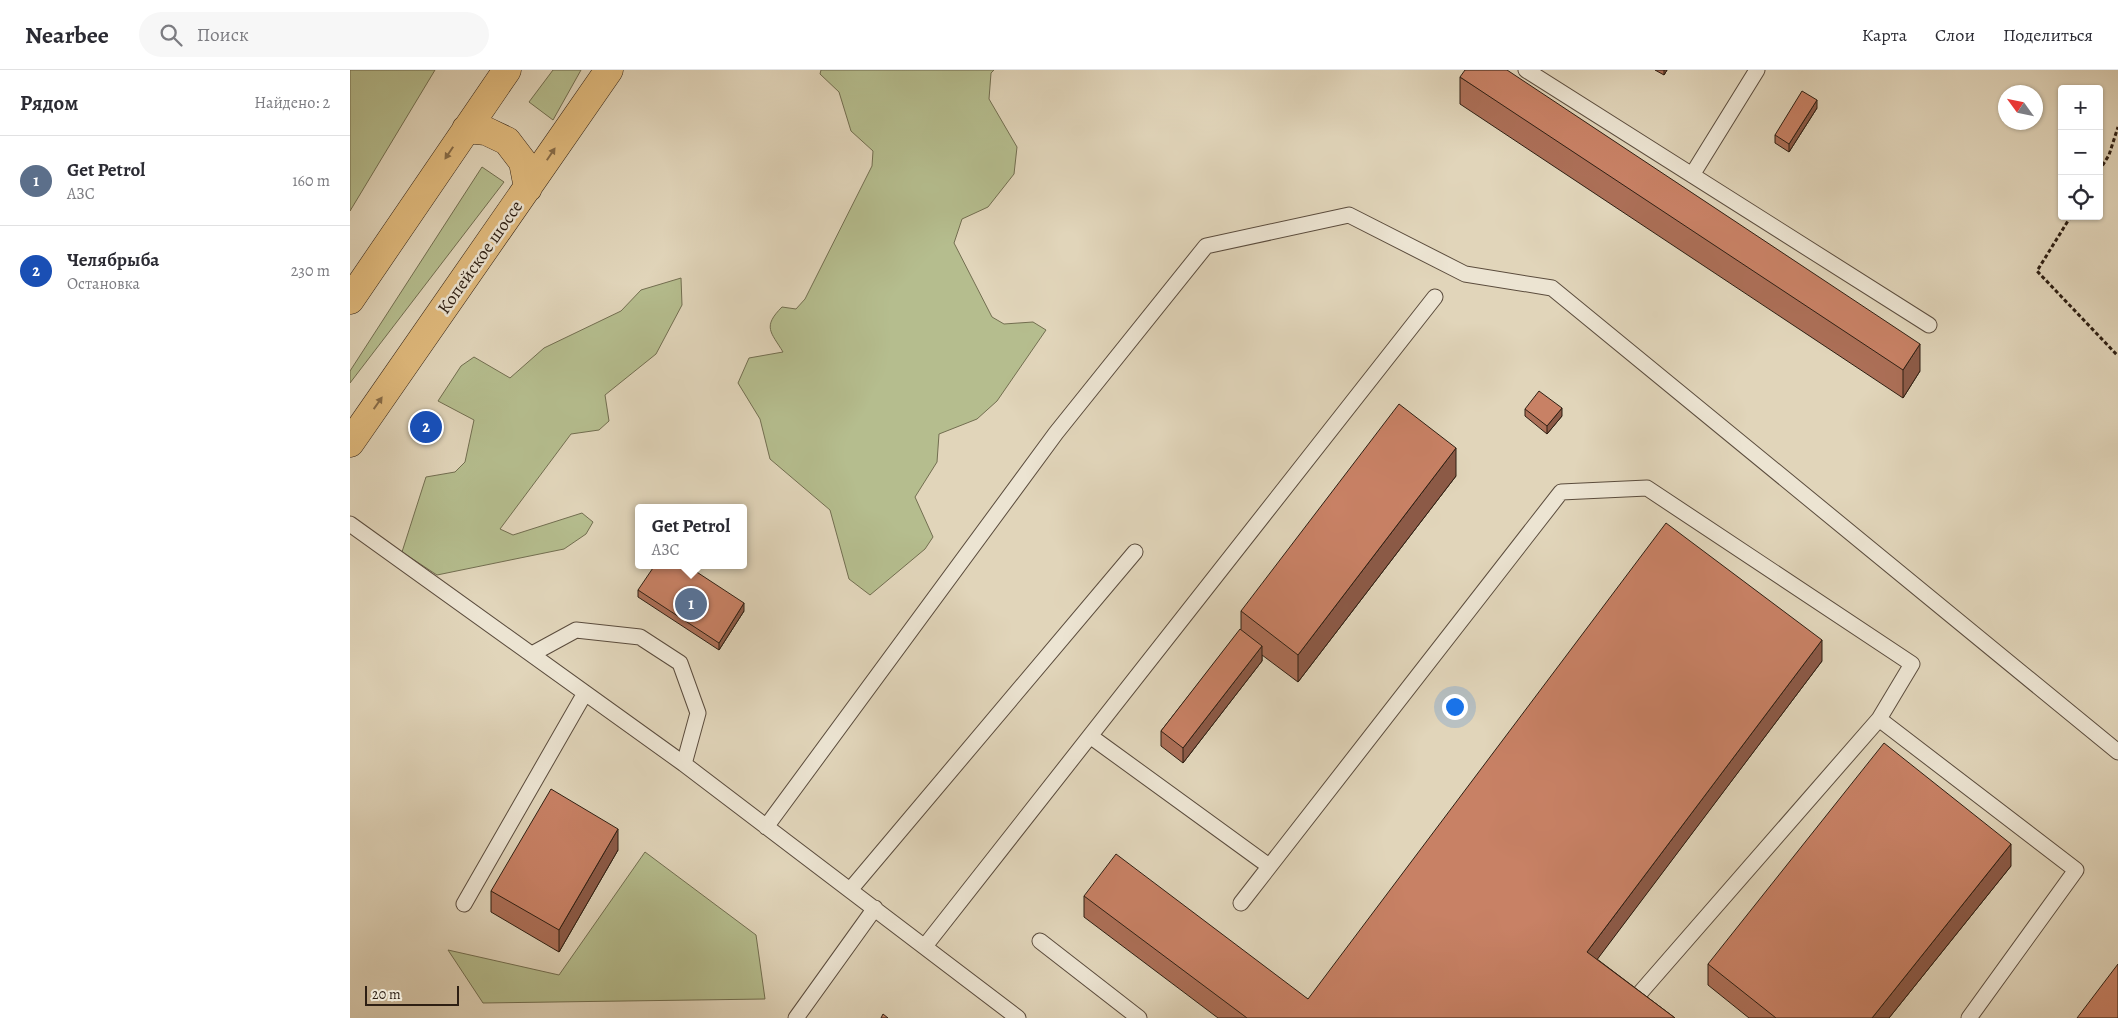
<!DOCTYPE html>
<html lang="ru">
<head>
<meta charset="utf-8">
<style>
	:root { --surface:#fff; --page:#f7f7f7; --text:#2b2b33; --muted:#7c7c81; --line:#e1e1e2; --accent:#b45309 }
	body { margin:0; font-family:Alegreya,serif; background:var(--page); color:var(--text) }
	.controls { position:absolute; right:15px; top:15px; display:grid; overflow:hidden; border-radius:5px; box-shadow:0 1px 4px #0004 }
	.controls button { width:45px; height:45px; display:grid; place-items:center; padding:0; border:0; border-bottom:1px solid var(--line); background:var(--surface); color:var(--text); font:25px sans-serif }
	.compass { position:absolute; left:1648px; top:15px; width:45px; height:45px; border-radius:50%; background:var(--surface); box-shadow:0 1px 4px #0004; rotate:303deg }
	.scale { position:absolute; left:15px; bottom:12px; width:94px; box-sizing:border-box; padding-left:5px; border:2px solid #2e1f13; border-top:0; font-size:14px; line-height:18px; white-space:nowrap; color:#2e1f13; -webkit-text-stroke:4px #ece4d2; paint-order:stroke }
	.you { position:absolute; left:1104px; top:636px; width:18px; height:18px; margin:-12px; border:4px solid #fff; border-radius:50%; background:#1a73e8; box-shadow:0 0 0 8px #1a73e833 }
	.badge { display:grid; place-items:center; width:32px; height:32px; border-radius:50%; background:var(--accent); color:#fff; font-size:16px; font-weight:700 }
	.pin { position:absolute; translate:-50% -50%; border:2px solid #fff; box-shadow:0 1px 5px #0006 }
	.popup { position:absolute; left:285px; top:434px; width:112px; height:65px; box-sizing:border-box; display:grid; place-content:center; border-radius:5px; background:var(--surface); filter:drop-shadow(0 1px 4px #0005); font-size:16px; white-space:nowrap; color:var(--muted) }
	.popup b { font-size:19px; color:var(--text) }
	.popup::after { content:''; position:absolute; left:50%; top:100%; margin-left:-10px; border:10px solid transparent; border-top-color:var(--surface) }
	.list { margin:0; padding:0; list-style:none }
	h2 { display:flex; justify-content:space-between; align-items:center; height:65px; margin:0; padding:0 20px; font-size:21px }
	h2 small { font-size:16px; font-weight:400; color:var(--muted) }
	.list li { display:grid; grid-template-columns:32px 1fr auto; gap:15px; align-items:center; box-sizing:border-box; height:90px; padding:0 20px; border-top:1px solid var(--line) }
	.list b { display:block; font-size:19px; white-space:nowrap }
	.list p { margin:0; font-size:16px; white-space:nowrap; color:var(--muted) }
	.list em { font-size:16px; font-style:normal; color:var(--muted) }
	.icon { flex:none; width:28px; height:28px; fill:none; stroke:currentColor; stroke-width:2; stroke-linecap:round; stroke-linejoin:round }
	.map { position:relative; flex:none; width:1768px; height:948px; overflow:hidden }
	header { display:flex; align-items:center; gap:30px; box-sizing:border-box; height:70px; padding:0 25px; background:var(--surface); border-bottom:1px solid var(--line) }
	header strong { font-size:24px }
	nav { display:flex; gap:28px; margin-inline-start:auto; font-size:18px }
	.search { width:350px; height:45px; background:var(--page); display:flex; align-items:center; gap:12px; box-sizing:border-box; padding:0 18px; border-radius:28px; color:var(--muted); font-size:19px }
	main { display:flex }
	aside { flex:1; background:var(--surface) }
	.map>svg:first-child { display:block }
	.green { fill:#b5bd8e; stroke:#726e50 }
	.lines { fill:none; stroke-linecap:round; stroke-linejoin:round }
	.service-casing { stroke:#5b4c3d; stroke-width:17 }
	.primary-casing { stroke:#2e1f13; stroke-width:29 }
	.path { stroke:#2e1f13; stroke-width:3; stroke-dasharray:4 2.5; stroke-linecap:butt }
	.service { stroke:#ece4d2; stroke-width:15 }
	.primary { stroke:#e0ba7d; stroke-width:28 }
	.wall { fill:#ac6f57; stroke:#2e1f13 }
	.shaded-wall { fill:#8c5a47; stroke:#2e1f13 }
	.building { fill:#c88165; stroke:#2e1f13 }
	.oneway { fill:#876c48 }
	.labels { text-anchor:middle; stroke-width:5; stroke-linejoin:round; paint-order:stroke }
	.street-label { font-size:18px; fill:#2e1f13; stroke:#ece4d2 }
</style>
</head>
<body>
<header>
<strong>Nearbee</strong>
<div class="search"><svg class="icon" aria-label="search" viewBox="0 0 24 24"><circle cx="10" cy="10" r="6"/><path d="M15 15l6 6"/></svg>Поиск</div>
<nav><a>Карта</a><a>Слои</a><a>Поделиться</a></nav>
</header>
<main>
<aside>
<h2>Рядом<small>Найдено: 2</small></h2>
<ul class="list">
<li><span class="badge" style="background:#5c6f8a">1</span><div><b>Get Petrol</b><p>АЗС</p></div><em>160 m</em></li>
<li><span class="badge" style="background:#1a4fb4">2</span><div><b>Челябрыба</b><p>Остановка</p></div><em>230 m</em></li>
</ul>
</aside>
<div class="map">
<svg width="1768" height="948" viewBox="0 0 1768 948">
	<rect width="100%" height="100%" fill="#e1d5ba"/>
	<filter id="stains"><feTurbulence type="fractalNoise" baseFrequency=".004" numOctaves="4"/><feColorMatrix values="0 0 0 0 .2 0 0 0 0 .09 0 0 0 0 .02 0 0 0 .5 -.17"/></filter>
	<radialGradient id="worn" r=".72"><stop offset=".6" stop-color="#630" stop-opacity="0"/><stop offset="1" stop-color="#630" stop-opacity=".3"/></radialGradient>
	<!-- green -->
	<path class="green" d="M 0,0 L 85,0 L 0,141 Z
		M 203,0 L 231,0 L 203,50 L 179,32 Z
		M 471,0 L 644,0 L 641,3 L 639,29 L 667,77 L 664,104 L 638,137 L 612,149 L 604,173 L 642,247 L 654,254 L 683,252 L 696,260 L 647,331 L 627,349 L 589,364 L 587,392 L 565,427 L 583,467 L 575,479 L 520,525 L 499,509 L 480,440 L 420,389 L 410,349 L 388,313 L 399,288 L 433,282 C 421,262 412,257 432,237 L 446,239 L 455,229 L 522,96 L 523,81 L 501,61 L 489,22 L 470,4 Z
		M 132,97 L 154,112 L 0,313 L 0,301 Z
		M 331,208 L 332,235 L 306,284 L 255,325 L 259,351 L 249,360 L 221,364 L 150,459 L 163,465 L 232,443 L 243,452 L 236,464 L 214,479 L 87,505 L 52,482 L 76,407 L 105,402 L 115,392 L 124,350 L 88,331 L 111,296 L 124,287 L 160,308 L 194,278 L 271,241 L 291,220 Z
		M 295,782 L 406,865 L 415,929 L 133,933 L 98,880 L 209,905 Z"/>
	<g class="lines">
		<!-- service casing -->
		<g class="service-casing">
			<path id="service" d="M 1176,0 L 1579,255
				M 1342,105 L 1407,0
				M 0,454 L 334,694 L 668,948
				M 182,584 L 226,560 L 290,567 L 330,593 L 348,643 L 334,694
				M 740,666 L 919,796
				M 416,757 L 706,363 L 856,176 L 999,145 L 1115,204 L 1202,218 L 1768,682
				M 500,820 L 785,482
				M 891,833 L 1211,422 L 1297,418 L 1562,594 L 1529,649 L 1726,800 L 1619,948
				M 114,834 L 235,623
				M 690,871 L 789,948
				M 575,876 L 1085,227
				M 1290,923 L 1529,649
				M 446,948 L 525,838"/>
		</g>
		<!-- primary casing -->
		<g class="primary-casing">
			<path id="primary" d="M 116,59 L 136,61 L 157,71 L 173,92 L 178,118
				M 0,230 L 157,0
				M 0,373 L 259,0"/>
		</g>
		<!-- path -->
		<path class="path" d="M 1749,101 L 1759,85 L 1768,57
			M 1721,146 L 1687,201 L 1768,286"/>
		<!-- service -->
		<use href="#service" class="service"/>
		<!-- primary -->
		<use href="#primary" class="primary"/>
	</g>
	<!-- wall -->
	<path class="wall" d="M 1305,0 L 1317,0 L 1314,5 Z
		M 1110,7 L 1570,301 L 1553,328 L 1110,34 Z
		M 1467,38 L 1439,82 L 1425,73 L 1425,65 Z
		M 1175,339 L 1212,346 L 1197,364 L 1175,346 Z
		M 1106,406 L 948,612 L 912,585 L 912,591 L 833,693 L 811,676 L 811,661 L 891,559 L 891,541 Z
		M 288,520 L 394,541 L 369,580 L 288,527 Z
		M 1472,591 L 1247,889 L 1325,948 L 868,948 L 734,847 L 734,826 L 958,929 Z
		M 268,780 L 209,882 L 141,842 L 141,821 Z
		M 1661,796 L 1539,948 L 1399,948 L 1358,915 L 1358,894 Z"/>
	<!-- shaded-wall -->
	<path class="shaded-wall" d="M 1314,0 L 1317,0 L 1314,5 Z
		M 1467,30 L 1467,38 L 1439,82 L 1439,74 Z
		M 1570,274 L 1570,301 L 1553,328 L 1553,300 Z
		M 1212,338 L 1212,346 L 1197,364 L 1197,356 Z
		M 1106,378 L 1106,406 L 948,612 L 948,585 Z
		M 394,533 L 394,541 L 369,580 L 369,573 Z
		M 1472,570 L 1472,591 L 1237,903 L 1237,882 Z
		M 912,576 L 912,591 L 833,693 L 833,678 Z
		M 268,759 L 268,780 L 209,882 L 209,860 Z
		M 1661,774 L 1661,796 L 1539,948 L 1522,948 Z"/>
	<!-- building -->
	<path class="building" d="M 1115,0 L 1157,0 L 1570,274 L 1553,300 L 1110,7 Z
		M 1452,21 L 1467,30 L 1439,74 L 1425,65 Z
		M 1189,321 L 1212,338 L 1197,356 L 1175,339 Z
		M 1049,334 L 1106,378 L 948,585 L 891,541 Z
		M 1316,453 L 1472,570 L 1237,882 L 1325,948 L 897,948 L 734,826 L 766,784 L 958,929 Z
		M 305,495 L 336,495 L 394,533 L 369,573 L 288,520 Z
		M 890,559 L 912,576 L 833,678 L 811,661 Z
		M 1534,673 L 1661,774 L 1522,948 L 1426,948 L 1358,894 Z
		M 201,719 L 268,759 L 209,860 L 141,821 Z
		M 1768,894 L 1768,948 L 1727,948 Z
		M 533,944 L 538,948 L 531,948 Z"/>
	<!-- one-way arrows -->
	<defs><path id="oneway-solid" d="M-6-.8H1V-3.2L6.5 0L1 3.2V.8H-6Z" transform="scale(1.25)"/></defs>
	<g class="oneway">
		<use href="#oneway-solid" transform="translate(99 83) rotate(124)"/>
		<use href="#oneway-solid" transform="translate(201 84) rotate(-56)"/>
		<use href="#oneway-solid" transform="translate(28 333) rotate(-55)"/>
	</g>
	<g class="labels">
		<!-- street labels -->
		<g class="street-label">
			<text transform="translate(130 187) rotate(-55)" y="6">Копейское шоссе</text>
		</g>
	</g>
	<rect width="100%" height="100%" filter="url(#stains)"/>
	<rect width="100%" height="100%" fill="url(#worn)"/>
</svg>
<div class="controls">
<button>+</button>
<button>−</button>
<button><svg class="icon" aria-label="locate" viewBox="0 0 24 24"><circle cx="12" cy="12" r="6"/><path d="M12 2v4M12 18v4M2 12h4M18 12h4"/></svg></button>
</div>
<svg class="compass" viewBox="-18 -18 36 36"><path d="M0-13l5 13h-10z" fill="#e53935"/><path d="M0 13l5-13h-10z" fill="#7c7c81"/></svg>
<div class="scale">20 m</div>
<div class="you"></div>
<div class="pin badge" style="left:341px;top:534px;background:#5c6f8a">1</div>
<div class="popup"><b>Get Petrol</b>АЗС</div>
<div class="pin badge" style="left:76px;top:357px;background:#1a4fb4">2</div>
</div>
</main>
</body>
</html>
